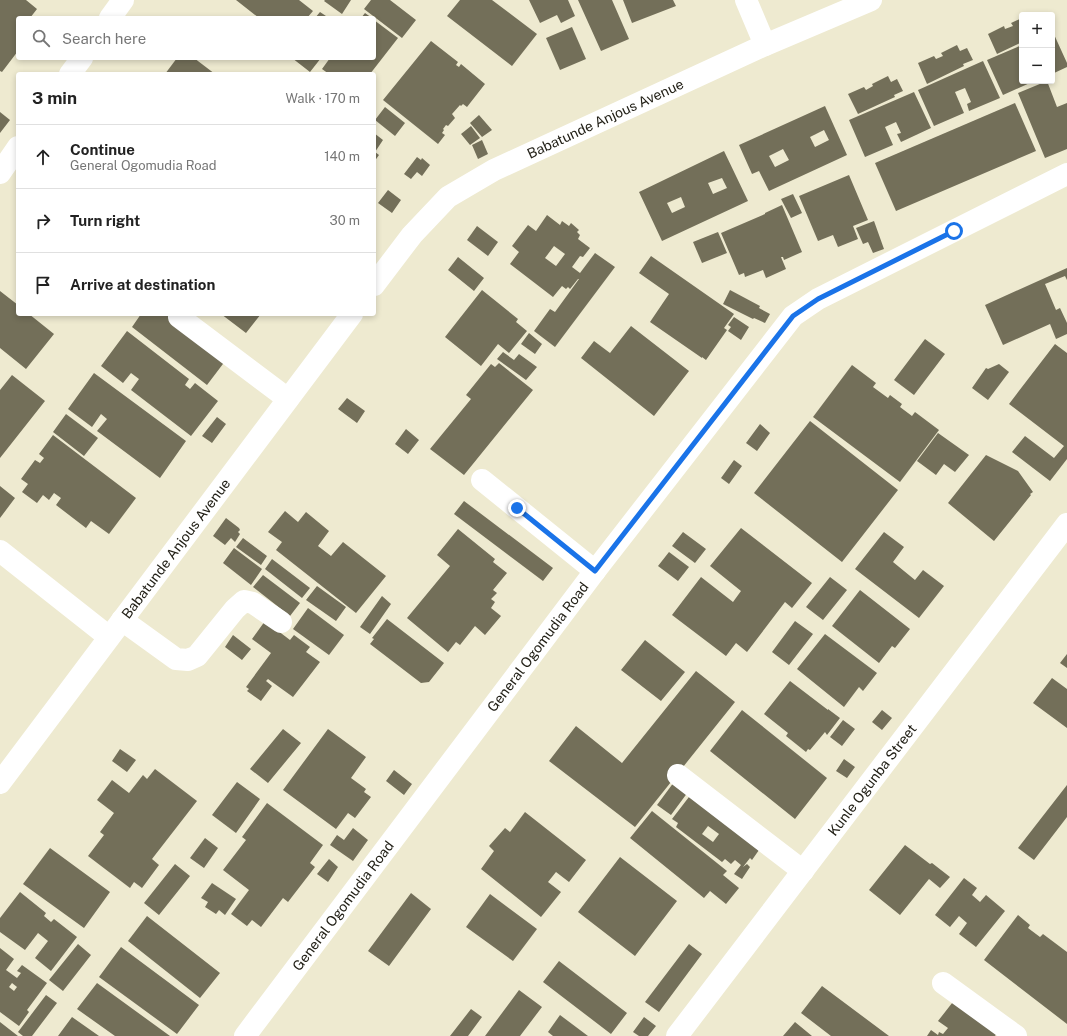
<!DOCTYPE html>
<html lang="en">
<head>
<meta charset="utf-8">
<style>
	:root { --surface:#fff; --page:#f2f2f2; --text:#222; --muted:#767676; --line:#e0e0e0 }
	body { margin:0; font-family:"Public Sans",sans-serif; background:var(--page); color:var(--text) }
	.controls { position:absolute; right:12px; top:12px; display:grid; overflow:hidden; border-radius:4px; box-shadow:0 2px 6px #0003 }
	.controls button { width:36px; height:36px; display:grid; place-items:center; padding:0; border:0; border-bottom:1px solid var(--line); background:var(--surface); color:var(--text); font:20px sans-serif }
	.stop { position:absolute; width:12px; height:12px; margin:-9px; border:3px solid #1a73e8; border-radius:50%; background:#fff }
	.stop.end { background:#1a73e8; border-color:#fff; box-shadow:0 1px 4px #0008 }
	.list { margin:0; padding:0; list-style:none }
	h2 { display:flex; justify-content:space-between; align-items:center; height:52px; margin:0; padding:0 16px; font-size:17px }
	h2 small { font-size:13px; font-weight:400; color:var(--muted) }
	.list li { display:grid; grid-template-columns:26px 1fr auto; gap:12px; align-items:center; box-sizing:border-box; height:64px; padding:0 16px; border-top:1px solid var(--line) }
	.list b { display:block; font-size:15px; white-space:nowrap }
	.list p { margin:0; font-size:13px; white-space:nowrap; color:var(--muted) }
	.list em { font-size:13px; font-style:normal; color:var(--muted) }
	.icon { flex:none; width:22px; height:22px; fill:none; stroke:currentColor; stroke-width:2; stroke-linecap:round; stroke-linejoin:round }
	.map { position:relative; flex:none; width:1067px; height:1036px; overflow:hidden }
	.search { position:absolute; background:var(--surface); box-shadow:0 2px 6px #0003; left:16px; top:16px; width:360px; height:44px; display:flex; align-items:center; gap:10px; box-sizing:border-box; padding:0 14px; border-radius:4px; color:var(--muted); font-size:15px }
	.panel { position:absolute; background:var(--surface); box-shadow:0 2px 6px #0003; left:16px; top:72px; width:360px; height:244px; border-radius:4px }
	.map>svg:first-child { display:block }
	.building { fill:#736f59; fill-rule:evenodd }
	.lines { fill:none; stroke-linecap:round; stroke-linejoin:round }
	.minor { stroke:#fff; stroke-width:22 }
	.route { stroke:#1a73e8; stroke-width:5 }
	.labels { text-anchor:middle; stroke-width:3; stroke-linejoin:round; paint-order:stroke }
	.street-label { font-size:14px; fill:#232118; stroke:#fbf7dd }
</style>
</head>
<body>
<div class="map">
<svg width="1067" height="1036" viewBox="0 0 1067 1036">
	<rect width="100%" height="100%" fill="#eeead0"/>
	<!-- building -->
	<path class="building" d="M 0,0 L 26,0 L 37,9 L 30,18 L 18,18 L 18,34 L 16,37 L 18,38 L 18,51 L 2,72 L 0,71 Z
		M 236,0 L 299,0 L 313,11 L 307,18 L 259,18 Z
		M 325,0 L 351,0 L 342,14 L 324,1 Z
		M 371,0 L 390,0 L 416,20 L 402,38 L 364,9 Z
		M 460,0 L 492,0 L 537,34 L 512,66 L 447,16 Z
		M 529,0 L 568,0 L 575,16 L 561,23 L 557,15 L 540,23 Z
		M 578,0 L 612,0 L 629,39 L 601,51 Z
		M 623,0 L 673,0 L 676,6 L 632,23 Z
		M 320,12 L 329,18 L 315,18 Z
		M 365,13 L 372,18 L 361,18 Z
		M 1022,18 L 1022,42 L 997,54 L 988,34 L 1004,26 L 1005,29 L 1013,26 L 1011,23 Z
		M 374,20 L 398,38 L 370,74 L 329,74 L 322,69 L 330,58 L 374,58 Z
		M 572,27 L 586,59 L 560,70 L 546,38 Z
		M 1052,30 L 1067,63 L 1067,67 L 1052,74 Z
		M 431,41 L 458,62 L 456,65 L 459,67 L 461,64 L 485,84 L 467,107 L 463,104 L 461,106 L 460,105 L 452,114 L 455,118 L 448,126 L 446,125 L 443,129 L 444,130 L 442,133 L 445,135 L 438,144 L 383,100 Z
		M 957,45 L 960,51 L 967,48 L 973,60 L 963,64 L 964,66 L 927,84 L 918,63 L 934,56 L 936,59 L 943,56 L 941,53 Z
		M 1022,45 L 1022,81 L 1032,81 L 1032,82 L 1003,95 L 987,60 Z
		M 177,58 L 194,58 L 215,74 L 165,74 Z
		M 292,58 L 321,58 L 310,72 Z
		M 983,61 L 1000,98 L 969,111 L 967,104 L 971,102 L 965,88 L 955,92 L 964,113 L 934,126 L 918,90 Z
		M 888,76 L 891,82 L 897,79 L 903,91 L 894,95 L 895,97 L 858,114 L 848,94 L 864,87 L 866,90 L 873,86 L 872,84 Z
		M 1047,81 L 1057,107 L 1067,103 L 1067,149 L 1045,158 L 1018,93 Z
		M 914,92 L 931,128 L 901,142 L 897,134 L 901,133 L 896,122 L 885,127 L 893,145 L 865,157 L 849,120 Z
		M 1015,103 L 1036,151 L 896,211 L 875,163 Z
		M 825,106 L 847,155 L 769,191 L 759,171 L 752,174 L 739,145 ZM 824,130 L 829,140 L 815,147 L 810,137 ZM 783,149 L 789,160 L 775,167 L 769,156 Z
		M 385,107 L 405,123 L 395,136 L 375,120 Z
		M 0,112 L 10,120 L 0,133 Z
		M 479,115 L 492,130 L 482,137 L 470,123 Z
		M 471,126 L 480,138 L 470,145 L 461,134 Z
		M 374,133 L 383,140 L 375,152 L 379,155 L 374,162 Z
		M 482,140 L 488,154 L 478,159 L 472,145 Z
		M 724,151 L 748,201 L 662,241 L 639,192 ZM 722,178 L 727,188 L 713,194 L 708,183 ZM 681,197 L 685,207 L 672,213 L 667,203 Z
		M 417,157 L 421,160 L 422,158 L 430,165 L 422,176 L 417,172 L 411,179 L 404,174 Z
		M 849,175 L 868,220 L 853,226 L 858,239 L 838,247 L 833,235 L 818,241 L 799,196 Z
		M 388,190 L 401,200 L 392,213 L 378,203 Z
		M 793,194 L 802,213 L 791,218 L 781,199 Z
		M 782,205 L 802,252 L 784,260 L 783,257 L 781,257 L 786,269 L 766,278 L 763,270 L 745,277 L 744,273 L 739,275 L 721,233 L 765,214 L 765,213 Z
		M 547,215 L 560,225 L 562,221 L 569,226 L 571,223 L 579,230 L 577,232 L 580,235 L 578,239 L 590,248 L 583,257 L 580,256 L 572,267 L 580,273 L 595,253 L 615,267 L 555,347 L 534,331 L 550,309 L 555,312 L 579,279 L 578,279 L 570,289 L 568,287 L 566,289 L 562,286 L 553,297 L 510,264 L 519,252 L 512,246 L 528,225 L 536,231 ZM 554,246 L 565,254 L 556,266 L 545,258 Z
		M 874,221 L 884,249 L 873,253 L 868,242 L 863,244 L 856,228 Z
		M 477,226 L 498,242 L 488,256 L 467,240 Z
		M 718,232 L 727,253 L 702,263 L 693,242 Z
		M 651,256 L 734,314 L 724,328 L 727,330 L 706,360 L 702,357 L 702,358 L 650,322 L 669,294 L 639,273 Z
		M 458,257 L 484,278 L 474,291 L 448,270 Z
		M 1067,268 L 1067,280 L 1065,276 L 1045,284 L 1056,310 L 1060,308 L 1067,323 L 1067,334 L 1056,339 L 1050,324 L 1003,345 L 985,305 Z
		M 482,290 L 518,319 L 516,322 L 527,331 L 509,353 L 498,344 L 481,366 L 445,337 Z
		M 730,290 L 760,306 L 759,308 L 770,314 L 765,323 L 754,318 L 753,319 L 723,304 Z
		M 0,291 L 18,305 L 18,314 L 29,314 L 54,334 L 26,369 L 0,348 Z
		M 141,314 L 180,314 L 229,356 L 207,385 L 132,327 Z
		M 221,314 L 261,314 L 246,333 Z
		M 734,317 L 749,327 L 741,340 L 728,331 L 731,327 L 728,325 Z
		M 631,326 L 689,371 L 654,416 L 581,358 L 594,341 L 610,353 Z
		M 127,331 L 189,379 L 185,385 L 190,389 L 195,383 L 218,401 L 191,436 L 131,390 L 139,379 L 131,373 L 123,383 L 101,366 Z
		M 529,333 L 542,344 L 535,354 L 521,344 Z
		M 925,339 L 945,354 L 914,395 L 894,380 Z
		M 1055,344 L 1067,353 L 1067,459 L 1050,481 L 1012,452 L 1025,436 L 1054,458 L 1064,446 L 1009,404 Z
		M 503,352 L 514,360 L 519,354 L 537,367 L 526,380 L 497,359 Z
		M 499,363 L 533,390 L 464,475 L 430,449 L 471,399 L 466,395 L 491,364 L 495,367 Z
		M 999,364 L 1009,372 L 988,400 L 972,388 L 986,368 L 988,369 Z
		M 852,365 L 876,383 L 873,387 L 888,398 L 890,395 L 902,404 L 900,407 L 912,416 L 915,412 L 939,430 L 900,482 L 813,417 Z
		M 94,373 L 186,441 L 160,478 L 97,431 L 107,419 L 101,414 L 92,427 L 68,409 Z
		M 12,375 L 45,401 L 0,458 L 0,390 Z
		M 347,398 L 365,411 L 357,423 L 338,409 Z
		M 66,414 L 98,438 L 84,456 L 53,432 Z
		M 217,417 L 226,424 L 212,443 L 202,436 Z
		M 810,421 L 898,490 L 842,562 L 754,493 Z
		M 760,424 L 770,433 L 757,451 L 746,443 Z
		M 406,429 L 419,440 L 408,454 L 395,444 Z
		M 938,433 L 969,455 L 955,472 L 944,464 L 936,475 L 917,461 Z
		M 53,435 L 136,498 L 109,534 L 91,521 L 86,528 L 56,505 L 61,498 L 54,493 L 49,500 L 43,495 L 37,503 L 22,492 L 28,484 L 21,479 L 35,460 L 40,463 L 44,458 L 39,454 Z
		M 986,455 L 1018,471 L 1033,492 L 1030,494 L 1031,495 L 994,541 L 948,503 Z
		M 734,460 L 742,466 L 729,484 L 721,478 Z
		M 0,486 L 15,498 L 0,518 Z
		M 464,501 L 553,568 L 543,581 L 454,514 Z
		M 285,511 L 298,522 L 306,512 L 329,531 L 318,546 L 331,556 L 343,542 L 386,576 L 356,613 L 276,550 L 282,542 L 268,532 Z
		M 226,518 L 239,528 L 240,530 L 238,532 L 240,534 L 235,542 L 231,538 L 225,545 L 213,536 Z
		M 741,528 L 812,583 L 792,608 L 785,602 L 747,652 L 736,643 L 726,656 L 672,615 L 701,577 L 733,602 L 741,591 L 710,566 Z
		M 458,529 L 495,559 L 493,562 L 507,573 L 493,590 L 497,593 L 491,599 L 495,602 L 491,608 L 501,616 L 485,635 L 475,626 L 460,645 L 456,642 L 448,652 L 407,618 L 450,566 L 437,555 Z
		M 683,532 L 706,549 L 695,563 L 672,546 Z
		M 884,532 L 904,547 L 893,562 L 915,580 L 923,570 L 944,586 L 919,618 L 855,569 Z
		M 243,538 L 267,556 L 261,565 L 236,547 Z
		M 234,548 L 262,569 L 251,585 L 223,563 Z
		M 669,552 L 689,567 L 678,581 L 658,566 Z
		M 272,559 L 310,588 L 302,598 L 265,569 Z
		M 263,575 L 300,603 L 290,616 L 253,587 Z
		M 830,577 L 847,590 L 823,620 L 806,607 Z
		M 317,586 L 346,607 L 336,621 L 306,600 Z
		M 860,590 L 910,629 L 895,648 L 892,646 L 879,663 L 832,626 Z
		M 382,596 L 391,604 L 370,634 L 360,627 Z
		M 308,608 L 344,635 L 329,655 L 293,629 Z
		M 387,619 L 444,663 L 429,682 L 421,683 L 370,644 L 374,639 L 372,638 Z
		M 265,621 L 290,640 L 294,635 L 310,647 L 306,652 L 320,662 L 293,697 L 268,679 L 266,681 L 272,686 L 261,701 L 247,691 L 249,689 L 246,687 L 271,653 L 252,639 Z
		M 795,621 L 813,634 L 789,665 L 772,652 Z
		M 825,634 L 877,673 L 863,691 L 859,687 L 844,707 L 797,669 Z
		M 233,635 L 251,649 L 242,660 L 225,647 Z
		M 645,640 L 685,672 L 661,701 L 621,670 Z
		M 1067,654 L 1067,668 L 1060,663 Z
		M 696,671 L 735,702 L 635,827 L 549,761 L 576,726 L 622,763 Z
		M 1052,678 L 1067,689 L 1067,728 L 1033,703 Z
		M 790,681 L 828,710 L 828,709 L 840,718 L 827,735 L 825,732 L 810,750 L 808,749 L 806,752 L 786,736 L 788,733 L 764,714 Z
		M 742,710 L 827,778 L 795,819 L 710,751 Z
		M 882,710 L 892,718 L 882,730 L 872,722 Z
		M 843,720 L 855,729 L 842,746 L 830,737 Z
		M 283,729 L 301,743 L 268,783 L 250,769 Z
		M 328,729 L 366,757 L 351,778 L 366,789 L 364,792 L 371,797 L 355,818 L 348,813 L 336,829 L 283,790 Z
		M 120,749 L 136,760 L 127,772 L 112,761 Z
		M 844,759 L 855,767 L 847,778 L 836,771 Z
		M 155,769 L 197,801 L 152,859 L 159,865 L 142,888 L 134,882 L 130,888 L 88,856 L 104,835 L 100,832 L 114,813 L 97,800 L 112,780 L 129,793 L 143,775 L 147,779 Z
		M 394,770 L 412,784 L 404,795 L 386,781 Z
		M 237,782 L 260,799 L 236,833 L 212,815 Z
		M 674,782 L 688,792 L 671,815 L 657,805 Z
		M 1067,785 L 1067,817 L 1034,860 L 1018,848 Z
		M 692,793 L 759,850 L 752,860 L 750,858 L 743,867 L 747,864 L 750,867 L 742,879 L 734,874 L 741,865 L 735,860 L 731,864 L 725,859 L 722,862 L 676,827 L 678,823 L 672,819 ZM 708,826 L 719,834 L 713,842 L 702,834 Z
		M 267,803 L 323,845 L 310,863 L 315,867 L 288,902 L 283,898 L 261,927 L 252,920 L 247,926 L 231,914 L 249,890 L 223,870 L 246,840 L 242,837 Z
		M 652,811 L 727,871 L 723,875 L 739,888 L 726,904 L 710,891 L 704,898 L 630,838 Z
		M 525,812 L 586,860 L 569,882 L 556,872 L 548,882 L 561,892 L 541,917 L 481,869 L 494,851 L 489,846 L 505,828 L 510,832 Z
		M 353,828 L 368,840 L 353,861 L 330,845 L 337,835 L 344,840 Z
		M 205,838 L 218,848 L 204,868 L 190,858 Z
		M 905,845 L 930,864 L 932,863 L 950,877 L 940,888 L 929,879 L 900,915 L 869,890 Z
		M 50,848 L 110,892 L 84,928 L 23,884 Z
		M 620,857 L 677,901 L 635,956 L 578,912 Z
		M 329,859 L 338,867 L 328,882 L 317,874 Z
		M 175,864 L 190,876 L 159,915 L 144,903 Z
		M 964,878 L 977,888 L 972,895 L 980,902 L 986,895 L 1005,911 L 976,947 L 959,934 L 967,923 L 959,916 L 950,927 L 935,915 Z
		M 212,883 L 236,899 L 225,915 L 219,910 L 216,914 L 205,907 L 208,902 L 201,898 Z
		M 20,892 L 46,913 L 44,916 L 51,922 L 54,919 L 77,937 L 51,971 L 35,958 L 48,941 L 38,933 L 25,950 L 0,932 L 0,918 Z
		M 411,893 L 431,909 L 389,966 L 368,951 Z
		M 490,894 L 537,929 L 513,961 L 466,927 Z
		M 1018,915 L 1030,925 L 1028,928 L 1040,937 L 1043,934 L 1067,952 L 1067,1024 L 984,960 Z
		M 147,916 L 220,973 L 200,998 L 128,941 Z
		M 78,944 L 91,955 L 63,991 L 49,980 Z
		M 689,944 L 702,954 L 659,1012 L 645,1002 Z
		M 121,947 L 199,1005 L 177,1034 L 99,977 Z
		M 0,948 L 14,959 L 6,970 L 17,978 L 21,973 L 17,971 L 22,965 L 47,983 L 27,1010 L 29,1012 L 19,1026 L 0,1012 ZM 12,983 L 17,987 L 14,991 L 9,987 Z
		M 559,961 L 627,1013 L 611,1034 L 543,982 Z
		M 97,983 L 170,1036 L 115,1036 L 77,1009 Z
		M 822,986 L 889,1036 L 831,1036 L 801,1013 Z
		M 519,990 L 542,1007 L 520,1036 L 485,1036 Z
		M 46,995 L 57,1003 L 32,1036 L 23,1036 L 18,1032 Z
		M 956,998 L 999,1030 L 995,1036 L 927,1036 L 931,1030 L 938,1035 L 939,1032 L 943,1034 L 948,1028 L 938,1021 Z
		M 471,1009 L 482,1017 L 468,1036 L 450,1036 Z
		M 560,1015 L 588,1036 L 553,1036 L 548,1032 Z
		M 72,1017 L 99,1036 L 58,1036 Z
		M 644,1017 L 656,1026 L 648,1036 L 639,1036 L 633,1032 Z
		M 0,1022 L 18,1036 L 0,1036 Z
		M 795,1022 L 812,1036 L 783,1036 Z"/>
	<g class="lines">
		<!-- minor -->
		<g class="minor">
			<path d="M 746,0 L 765,45"/>
			<path d="M 110,18 L 123,0"/>
			<path d="M 70,74 L 82,58"/>
			<path d="M 0,173 L 18,147"/>
			<path id="s1" d="M 374,285 L 412,235 L 448,197 L 494,170 L 765,45 L 871,0"/>
			<path d="M 179,317 L 288,399"/>
			<path d="M 482,480 L 595,571"/>
			<path d="M 0,551 L 109,637"/>
			<path d="M 122,620 L 176,659 L 188,660 L 197,656 L 235,609 L 244,601 L 253,603 L 281,622"/>
			<path d="M 678,775 L 803,871"/>
			<path id="s2" d="M 0,783 L 352,314"/>
			<path d="M 943,983 L 1016,1036"/>
			<path id="s3" d="M 245,1036 L 595,571 L 793,316 L 818,299 L 1067,174"/>
			<path id="s4" d="M 677,1036 L 1067,524"/>
		</g>
	</g>
	<g class="lines">
		<!-- route -->
		<path class="route" d="M 517,508 L 595,571 L 793,316 L 818,299 L 954,231"/>
	</g>
	<g class="labels">
		<!-- street labels -->
		<g class="street-label">
			<text dy="5" stroke="none"><textPath href="#s1" startOffset="291">Babatunde Anjous Avenue</textPath></text>
			<text dy="5" stroke="none"><textPath href="#s2" startOffset="293">Babatunde Anjous Avenue</textPath></text>
			<text dy="5" stroke="none"><textPath href="#s3" startOffset="487">General Ogomudia Road</textPath></text>
			<text dy="5" stroke="none"><textPath href="#s4" startOffset="322">Kunle Ogunba Street</textPath></text>
			<text dy="5" stroke="none"><textPath href="#s3" startOffset="163">General Ogomudia Road</textPath></text>
		</g>
	</g>
</svg>
<div class="controls">
<button>+</button>
<button>−</button>
</div>
<div class="stop" style="left:954px;top:231px"></div>
<div class="stop end" style="left:517px;top:508px"></div>
<div class="search"><svg class="icon" aria-label="search" viewBox="0 0 24 24"><circle cx="10" cy="10" r="6"/><path d="M15 15l6 6"/></svg>Search here</div>
<section class="panel">
<h2>3 min<small>Walk · 170 m</small></h2>
<ul class="list">
<li><svg class="icon" aria-label="ahead" viewBox="0 0 24 24"><path d="M12 20V5M6 11l6-6 6 6"/></svg><div><b>Continue</b><p>General Ogomudia Road</p></div><em>140 m</em></li>
<li><svg class="icon" aria-label="right" viewBox="0 0 24 24"><path d="M7 20v-9h11M14 6l5 5-5 5"/></svg><div><b>Turn right</b></div><em>30 m</em></li>
<li><svg class="icon" aria-label="arrive" viewBox="0 0 24 24"><path d="M6 21V4h12l-3 4 3 4H6"/></svg><div><b>Arrive at destination</b></div></li>
</ul>
</section>
</div>
</body>
</html>
